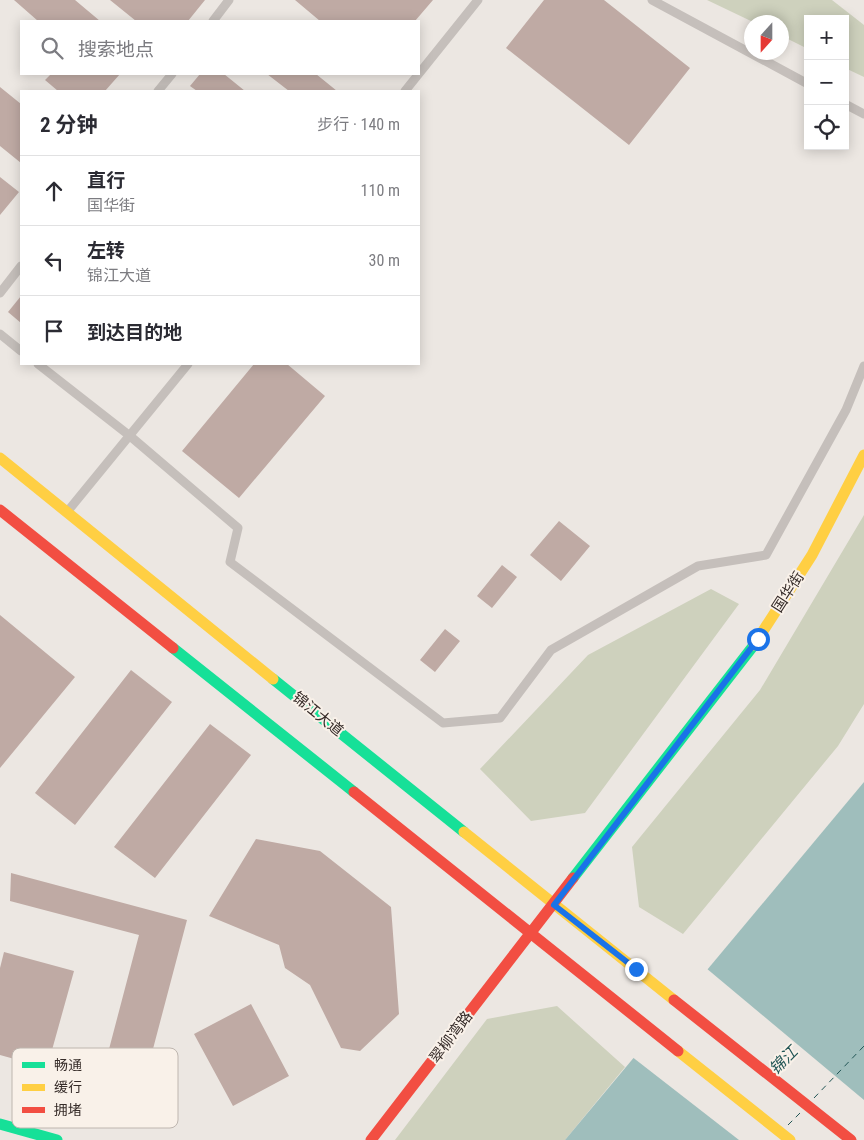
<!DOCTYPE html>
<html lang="zh">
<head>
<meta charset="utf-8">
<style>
	:root { --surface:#fff; --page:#f2f2f3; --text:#2b2b33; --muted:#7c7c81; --line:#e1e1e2 }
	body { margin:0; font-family:"Roboto Condensed","Noto Sans SC",sans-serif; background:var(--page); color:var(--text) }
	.controls { position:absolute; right:15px; top:15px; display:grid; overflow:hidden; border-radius:0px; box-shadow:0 2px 12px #0003 }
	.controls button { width:45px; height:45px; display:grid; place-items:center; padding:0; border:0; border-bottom:1px solid var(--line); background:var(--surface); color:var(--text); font:25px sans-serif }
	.compass { position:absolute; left:744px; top:15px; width:45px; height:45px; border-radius:50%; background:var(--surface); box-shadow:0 2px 12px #0003; rotate:201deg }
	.stop { position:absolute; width:15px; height:15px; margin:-11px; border:4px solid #1a73e8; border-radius:50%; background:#fff }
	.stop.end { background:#1a73e8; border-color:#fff; box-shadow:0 1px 5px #0008 }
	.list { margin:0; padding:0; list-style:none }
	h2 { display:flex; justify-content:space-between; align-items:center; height:65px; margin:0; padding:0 20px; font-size:21px }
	h2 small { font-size:16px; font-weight:400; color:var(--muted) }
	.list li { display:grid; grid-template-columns:32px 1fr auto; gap:15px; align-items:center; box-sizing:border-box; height:70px; padding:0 20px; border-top:1px solid var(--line) }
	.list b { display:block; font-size:19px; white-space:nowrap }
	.list p { margin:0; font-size:16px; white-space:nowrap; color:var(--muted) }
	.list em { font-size:16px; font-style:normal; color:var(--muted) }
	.icon { flex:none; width:28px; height:28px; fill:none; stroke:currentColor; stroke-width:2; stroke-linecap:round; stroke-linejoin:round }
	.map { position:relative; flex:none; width:864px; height:1140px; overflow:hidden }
	.search { position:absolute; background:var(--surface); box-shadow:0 2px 12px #0003; left:20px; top:20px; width:400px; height:55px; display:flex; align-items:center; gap:12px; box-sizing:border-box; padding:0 18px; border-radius:0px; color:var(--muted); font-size:19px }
	.panel { position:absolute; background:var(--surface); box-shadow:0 2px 12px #0003; left:20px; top:90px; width:400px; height:275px; border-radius:0px }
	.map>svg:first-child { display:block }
	.green { fill:#ced1bd }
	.water { fill:#9fbebc }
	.pier { fill:#ece7e2 }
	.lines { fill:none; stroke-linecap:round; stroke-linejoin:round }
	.ferry { stroke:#215555; stroke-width:1; stroke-dasharray:6 5; stroke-linecap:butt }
	.building { fill:#bfaaa4 }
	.lane { stroke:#c5bfbb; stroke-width:9 }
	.fast { stroke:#16e098; stroke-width:11 }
	.slow { stroke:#ffcf43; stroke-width:11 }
	.jam { stroke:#f24e42; stroke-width:11 }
	.route { stroke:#1a73e8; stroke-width:6 }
	.labels { text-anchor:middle; stroke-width:4; stroke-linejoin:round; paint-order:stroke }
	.street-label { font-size:15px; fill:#362c29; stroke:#f9f1e9 }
	.water-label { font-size:16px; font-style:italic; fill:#215555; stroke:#f9f1e9 }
	.key { fill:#f9f1e9; stroke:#beb6af; stroke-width:1 }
	.key-label { font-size:14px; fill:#362c29 }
</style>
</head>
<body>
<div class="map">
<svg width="864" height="1140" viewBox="0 0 864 1140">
	<rect width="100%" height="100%" fill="#ece7e2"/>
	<!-- green -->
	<path class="green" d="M 707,0 L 832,0 L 864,25 L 864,77 L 845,68 L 845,19 L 808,19 L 808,49 L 782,36 L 782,22 L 753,22 Z
		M 864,515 L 864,704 L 838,746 L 683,934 L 639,907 L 632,847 L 760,690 Z
		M 711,589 L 739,604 L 585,813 L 531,821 L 480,769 L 588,655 Z
		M 557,1006 L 625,1067 L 565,1140 L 395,1140 L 487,1019 Z"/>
	<!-- water -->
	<path class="water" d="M 864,782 L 864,1140 L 565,1140 Z"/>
	<!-- pier -->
	<path class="pier" d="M 706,968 L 864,1100 L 864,1140 L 739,1140 L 631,1056 Z"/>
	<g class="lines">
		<!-- ferry -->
		<path class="ferry" d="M 814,1098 L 864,1046
			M 788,1125 L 800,1113"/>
	</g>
	<!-- building -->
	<path class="building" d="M 14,0 L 75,0 L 100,21 L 38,21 Z
		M 110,0 L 205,0 L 188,21 L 136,21 Z
		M 295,0 L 433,0 L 415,21 L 320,21 Z
		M 544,0 L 604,0 L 690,68 L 629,145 L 506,48 Z
		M 51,74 L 120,74 L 105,91 L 58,91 L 45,80 Z
		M 200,74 L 224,74 L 245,91 L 197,91 L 190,86 Z
		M 267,74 L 316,74 L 337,91 L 289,91 Z
		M 0,87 L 21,104 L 21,163 L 0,146 Z
		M 0,177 L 19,192 L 0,215 Z
		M 21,296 L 21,323 L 8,312 Z
		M 254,364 L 287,364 L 325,396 L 239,498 L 182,451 Z
		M 559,521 L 590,546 L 561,581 L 530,555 Z
		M 502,565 L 517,577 L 492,608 L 477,596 Z
		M 0,615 L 75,677 L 0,768 Z
		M 445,629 L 460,641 L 435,672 L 420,660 Z
		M 131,670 L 172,702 L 75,825 L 35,793 Z
		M 210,724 L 251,755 L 155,878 L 114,847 Z
		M 256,839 L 320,851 L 391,907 L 399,1014 L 360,1051 L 341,1048 L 310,985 L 285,968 L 279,945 L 209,916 Z
		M 11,873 L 187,920 L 144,1083 L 103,1072 L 139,935 L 10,901 Z
		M 4,952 L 74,971 L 47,1068 L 0,1055 L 0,968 Z
		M 251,1004 L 289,1076 L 233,1106 L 194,1034 Z"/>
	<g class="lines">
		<!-- lane -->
		<path class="lane" d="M 652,0 L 808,84
			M 213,21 L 229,0
			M 158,91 L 172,74
			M 405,91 L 478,0
			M 845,104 L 864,114
			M 0,293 L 21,266
			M 0,334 L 21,351
			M 38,364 L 130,436 L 238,528 L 230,562 L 443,723 L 500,718 L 551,650 L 698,566 L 766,555 L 846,410 L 864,366
			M 67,512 L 188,364"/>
		<!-- fast -->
		<path class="fast" d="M 173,648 L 354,792
			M 273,679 L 464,832
			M 573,878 L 754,645
			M 0,1124 L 57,1140"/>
		<!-- slow -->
		<path class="slow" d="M 0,458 L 273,679
			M 754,645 L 812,555 L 864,455
			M 464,832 L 674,1000
			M 678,1051 L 790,1140"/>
		<!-- jam -->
		<path class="jam" d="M 0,510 L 173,648
			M 354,792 L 678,1051
			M 674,1000 L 851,1140
			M 371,1140 L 573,878"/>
	</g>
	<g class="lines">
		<!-- route -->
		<path class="route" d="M 636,969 L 554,905 L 758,639"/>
	</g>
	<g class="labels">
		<!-- street labels -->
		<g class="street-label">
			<text transform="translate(788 592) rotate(-57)" y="5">国华街</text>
			<text transform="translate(318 714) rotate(39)" y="5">锦江大道</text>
			<text transform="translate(451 1037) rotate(-53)" y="5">翠柳湾路</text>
		</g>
		<!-- water labels -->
		<g class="water-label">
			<text transform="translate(783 1060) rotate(-45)" y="6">锦江</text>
		</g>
	</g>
	<!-- legend -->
	<rect x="12" y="1048" width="166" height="80" rx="8" class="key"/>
	<rect x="22" y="1062" width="23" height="6" fill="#16e098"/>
	<rect x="22" y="1084" width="23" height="7" fill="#ffcf43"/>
	<rect x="22" y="1107" width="23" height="6" fill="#f24e42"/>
	<g class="key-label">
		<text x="54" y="1070">畅通</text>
		<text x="54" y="1092">缓行</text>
		<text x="54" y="1115">拥堵</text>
	</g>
</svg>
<div class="controls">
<button>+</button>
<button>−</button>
<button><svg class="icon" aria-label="locate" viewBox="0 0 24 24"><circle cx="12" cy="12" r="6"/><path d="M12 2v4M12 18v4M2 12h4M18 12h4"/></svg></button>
</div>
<svg class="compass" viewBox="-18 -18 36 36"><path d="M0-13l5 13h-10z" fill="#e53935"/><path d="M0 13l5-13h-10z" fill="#7c7c81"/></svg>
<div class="stop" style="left:758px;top:639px"></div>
<div class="stop end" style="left:636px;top:969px"></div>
<div class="search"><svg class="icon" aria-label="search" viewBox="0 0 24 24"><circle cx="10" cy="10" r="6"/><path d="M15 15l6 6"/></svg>搜索地点</div>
<section class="panel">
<h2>2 分钟<small>步行 · 140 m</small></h2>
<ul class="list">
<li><svg class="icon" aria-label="ahead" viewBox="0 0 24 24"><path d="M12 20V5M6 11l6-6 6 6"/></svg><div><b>直行</b><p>国华街</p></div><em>110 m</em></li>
<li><svg class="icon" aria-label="left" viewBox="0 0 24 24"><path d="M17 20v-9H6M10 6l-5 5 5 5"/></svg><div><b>左转</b><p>锦江大道</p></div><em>30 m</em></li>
<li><svg class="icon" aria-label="arrive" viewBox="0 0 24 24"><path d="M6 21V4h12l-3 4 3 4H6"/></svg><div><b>到达目的地</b></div></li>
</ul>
</section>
</div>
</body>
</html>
